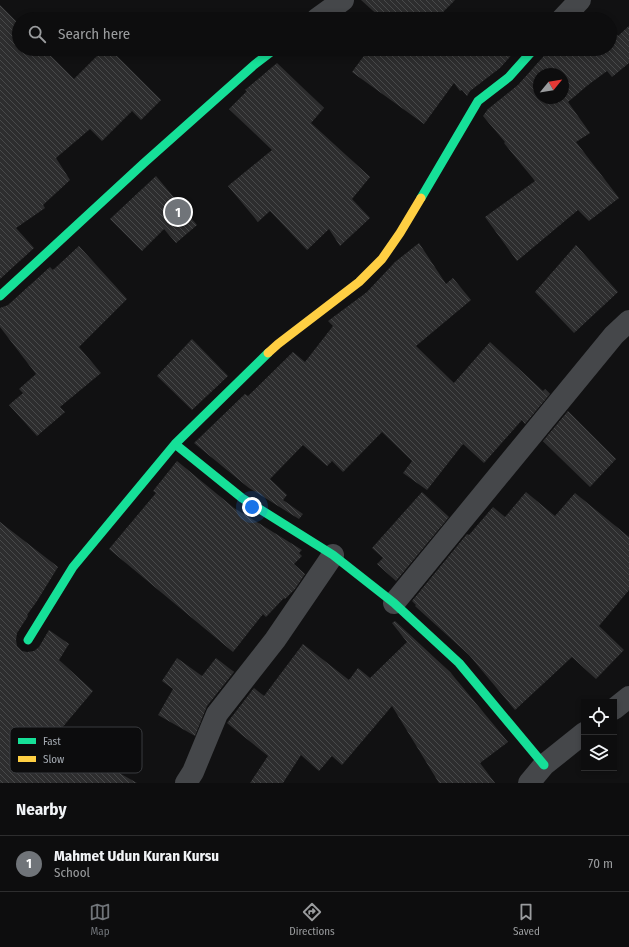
<!DOCTYPE html>
<html lang="en">
<head>
<meta charset="utf-8">
<style>
	:root { --surface:#0d0d0e; --page:#161617; --text:#f1f3f6; --muted:#9a9c9e; --line:#2d2d2e; --accent:#707479 }
	body { margin:0; font-family:"Fira Sans Condensed",sans-serif; background:var(--page); color:var(--text) }
	.controls { position:absolute; right:12px; bottom:12px; display:grid; overflow:hidden; border-radius:0px; box-shadow:0 2px 6px #0003 }
	.controls button { width:36px; height:36px; display:grid; place-items:center; padding:0; border:0; border-bottom:1px solid var(--line); background:var(--surface); color:var(--text); font:20px sans-serif }
	.compass { position:absolute; left:533px; top:68px; width:36px; height:36px; border-radius:50%; background:var(--surface); box-shadow:0 2px 6px #0003; rotate:60deg }
	.you { position:absolute; left:252px; top:507px; width:14px; height:14px; margin:-10px; border:3px solid #fff; border-radius:50%; background:#1a73e8; box-shadow:0 0 0 6px #1a73e833 }
	.badge { display:grid; place-items:center; width:26px; height:26px; border-radius:50%; background:var(--accent); color:#fff; font-size:13px; font-weight:700 }
	.pin { position:absolute; translate:-50% -50%; border:2px solid #fff; box-shadow:0 1px 4px #0006 }
	.list { margin:0; padding:0; list-style:none }
	h2 { display:flex; justify-content:space-between; align-items:center; height:52px; margin:0; padding:0 16px; font-size:17px }
	h2 small { font-size:13px; font-weight:400; color:var(--muted) }
	.list li { display:grid; grid-template-columns:26px 1fr auto; gap:12px; align-items:center; box-sizing:border-box; height:56px; padding:0 16px; border-top:1px solid var(--line) }
	.list b { display:block; font-size:15px; white-space:nowrap }
	.list p { margin:0; font-size:13px; white-space:nowrap; color:var(--muted) }
	.list em { font-size:13px; font-style:normal; color:var(--muted) }
	.icon { flex:none; width:22px; height:22px; fill:none; stroke:currentColor; stroke-width:2; stroke-linecap:round; stroke-linejoin:round }
	.map { position:relative; flex:none; width:629px; height:783px; overflow:hidden }
	.search { position:absolute; background:var(--surface); box-shadow:0 2px 6px #0003; left:12px; right:12px; top:12px; height:44px; display:flex; align-items:center; gap:10px; box-sizing:border-box; padding:0 14px; border-radius:22px; color:var(--muted); font-size:15px }
	.sheet { height:108px; background:var(--surface) }
	nav { display:flex; justify-content:space-around; align-items:center; box-sizing:border-box; height:56px; border-top:1px solid var(--line); background:var(--surface); font-size:11px; color:var(--muted) }
	nav a { display:grid; justify-items:center; gap:2px }
	nav .on { color:var(--accent) }
	.map>svg:first-child { display:block }
	.building { fill:url(#building-back-hatch); fill-rule:evenodd }
	.lines { fill:none; stroke-linecap:round; stroke-linejoin:round }
	.street { stroke:#45474a; stroke-width:22 }
	.fast { stroke:#16e098; stroke-width:9 }
	.slow { stroke:#ffcf43; stroke-width:9 }
	.key { fill:#0c0c0d; stroke:#393b3e; stroke-width:1 }
	.key-label { font-size:11px; fill:#a3a9b1 }
</style>
</head>
<body>
<div class="map">
<svg width="629" height="783" viewBox="0 0 629 783">
	<defs>
		<pattern id="building-back-hatch" width="6" height="6" patternUnits="userSpaceOnUse"><rect width="6" height="6" fill="#2d2d2e"/><path d="M-1 5l2 2M0 0l6 6M5-1l2 2" fill="none" stroke="#48494a"/></pattern>
	</defs>
	<rect width="100%" height="100%" fill="#111112"/>
	<!-- building -->
	<path class="building" d="M 361,0 L 455,0 L 442,13 L 446,17 L 444,19 L 382,19 Z
		M 0,5 L 19,24 L 19,49 L 44,49 L 74,79 L 104,49 L 110,49 L 161,100 L 141,120 L 132,111 L 102,141 L 90,129 L 56,158 L 70,180 L 43,205 L 45,208 L 16,228 L 34,248 L 0,279 Z
		M 629,26 L 629,63 L 612,77 L 607,71 L 588,85 L 568,102 L 590,133 L 576,142 L 619,198 L 589,221 L 578,210 L 517,261 L 485,217 L 535,181 L 504,143 L 505,142 L 483,116 L 488,109 L 518,85 L 543,57 L 546,49 L 610,49 L 610,27 L 618,36 ZM 539,74 L 563,74 L 563,98 L 539,98 Z
		M 369,49 L 517,49 L 500,68 L 470,91 L 467,96 L 462,90 L 460,91 L 454,83 L 424,124 L 352,72 Z
		M 277,63 L 324,108 L 311,123 L 370,177 L 352,199 L 370,218 L 340,246 L 329,229 L 307,250 L 270,211 L 258,222 L 228,186 L 272,150 L 229,109 L 247,91 L 245,90 Z
		M 156,176 L 197,225 L 176,243 L 164,229 L 142,251 L 110,219 Z
		M 419,243 L 446,284 L 453,278 L 471,300 L 416,346 L 454,383 L 490,342 L 543,391 L 545,389 L 550,394 L 525,424 L 522,420 L 484,463 L 463,444 L 427,490 L 403,473 L 412,461 L 382,432 L 343,472 L 332,461 L 327,466 L 303,445 L 270,479 L 287,495 L 283,500 L 303,514 L 299,519 L 249,488 L 194,443 L 245,394 L 248,396 L 293,352 L 305,362 L 333,326 L 328,321 L 367,292 L 395,262 Z
		M 576,245 L 618,292 L 574,333 L 535,292 Z
		M 79,246 L 127,299 L 79,347 L 101,373 L 60,407 L 65,412 L 37,436 L 9,405 L 23,393 L 19,389 L 36,374 L 0,327 L 0,308 L 8,305 L 50,267 L 53,270 Z
		M 192,339 L 228,376 L 192,410 L 157,376 Z
		M 568,411 L 616,459 L 590,487 L 543,441 Z
		M 177,461 L 234,508 L 302,550 L 299,553 L 302,556 L 294,564 L 305,574 L 295,589 L 285,599 L 284,598 L 266,617 L 263,614 L 233,652 L 109,549 L 156,493 L 153,491 Z
		M 422,492 L 449,517 L 396,581 L 377,564 L 383,558 L 372,548 Z
		M 526,492 L 555,516 L 575,493 L 629,537 L 629,590 L 599,626 L 624,650 L 596,679 L 572,657 L 515,710 L 469,655 L 415,606 L 416,605 L 412,601 L 467,534 L 469,535 L 493,507 L 505,517 Z
		M 0,522 L 58,567 L 37,601 L 27,615 L 28,616 L 17,633 L 16,640 L 17,646 L 22,651 L 27,652 L 34,651 L 39,647 L 49,630 L 69,644 L 59,660 L 93,691 L 61,729 L 93,749 L 89,756 L 137,783 L 0,783 Z
		M 395,621 L 450,672 L 508,742 L 480,763 L 495,783 L 439,783 L 392,706 L 342,765 L 332,756 L 319,771 L 301,755 L 283,783 L 250,783 L 268,756 L 227,723 L 254,688 L 264,696 L 303,644 L 349,680 L 358,668 L 370,678 L 407,642 L 392,623 Z
		M 177,658 L 202,676 L 216,658 L 234,672 L 207,706 L 195,736 L 158,715 L 173,689 L 162,681 Z"/>
	<g class="lines">
		<!-- street -->
		<path class="street" d="M 317,19 L 343,0
			M 562,19 L 580,0
			M 394,603 L 614,335 L 629,321
			M 614,709 L 629,697
			M 186,783 L 193,772 L 217,714 L 275,640 L 333,555
			M 529,783 L 544,765 L 584,733"/>
		<!-- fast -->
		<path class="fast" d="M 421,198 L 478,101 L 509,77 L 534,49
			M 0,296 L 144,163 L 254,65 L 275,49
			M 175,444 L 242,498 L 333,555 L 394,603 L 459,663 L 544,765
			M 28,640 L 73,567 L 175,444 L 268,353"/>
		<!-- slow -->
		<path class="slow" d="M 268,353 L 278,344 L 359,282 L 382,259 L 400,233 L 421,198"/>
	</g>
	<!-- legend -->
	<rect x="10" y="727" width="132" height="46" rx="6" class="key"/>
	<rect x="18" y="738" width="18" height="6" fill="#16e098"/>
	<rect x="18" y="756" width="18" height="6" fill="#ffcf43"/>
	<g class="key-label">
		<text x="43" y="745">Fast</text>
		<text x="43" y="763">Slow</text>
	</g>
</svg>
<div class="controls">
<button><svg class="icon" aria-label="locate" viewBox="0 0 24 24"><circle cx="12" cy="12" r="6"/><path d="M12 2v4M12 18v4M2 12h4M18 12h4"/></svg></button>
<button><svg class="icon" aria-label="layers" viewBox="0 0 24 24"><path d="M12 4l9 5-9 5-9-5zM3 14l9 5 9-5"/></svg></button>
</div>
<svg class="compass" viewBox="-18 -18 36 36"><path d="M0-13l5 13h-10z" fill="#e53935"/><path d="M0 13l5-13h-10z" fill="#9a9c9e"/></svg>
<div class="you"></div>
<div class="pin badge" style="left:178px;top:212px">1</div>
<div class="search"><svg class="icon" aria-label="search" viewBox="0 0 24 24"><circle cx="10" cy="10" r="6"/><path d="M15 15l6 6"/></svg>Search here</div>
</div>
<section class="sheet">
<h2>Nearby<small></small></h2>
<ul class="list">
<li><span class="badge">1</span><div><b>Mahmet Udun Kuran Kursu</b><p>School</p></div><em>70 m</em></li>
</ul>
</section>
<nav>
<a class="on"><svg class="icon" aria-label="map" viewBox="0 0 24 24"><path d="M3 6l6-2 6 2 6-2v14l-6 2-6-2-6 2zM9 4v14M15 6v14"/></svg>Map</a>
<a><svg class="icon" aria-label="directions" viewBox="0 0 24 24"><path d="M12 3l9 9-9 9-9-9zM9 14v-3h6M13 9l2 2-2 2"/></svg>Directions</a>
<a><svg class="icon" aria-label="saved" viewBox="0 0 24 24"><path d="M7 4h10v16l-5-4-5 4z"/></svg>Saved</a>
</nav>
</body>
</html>
